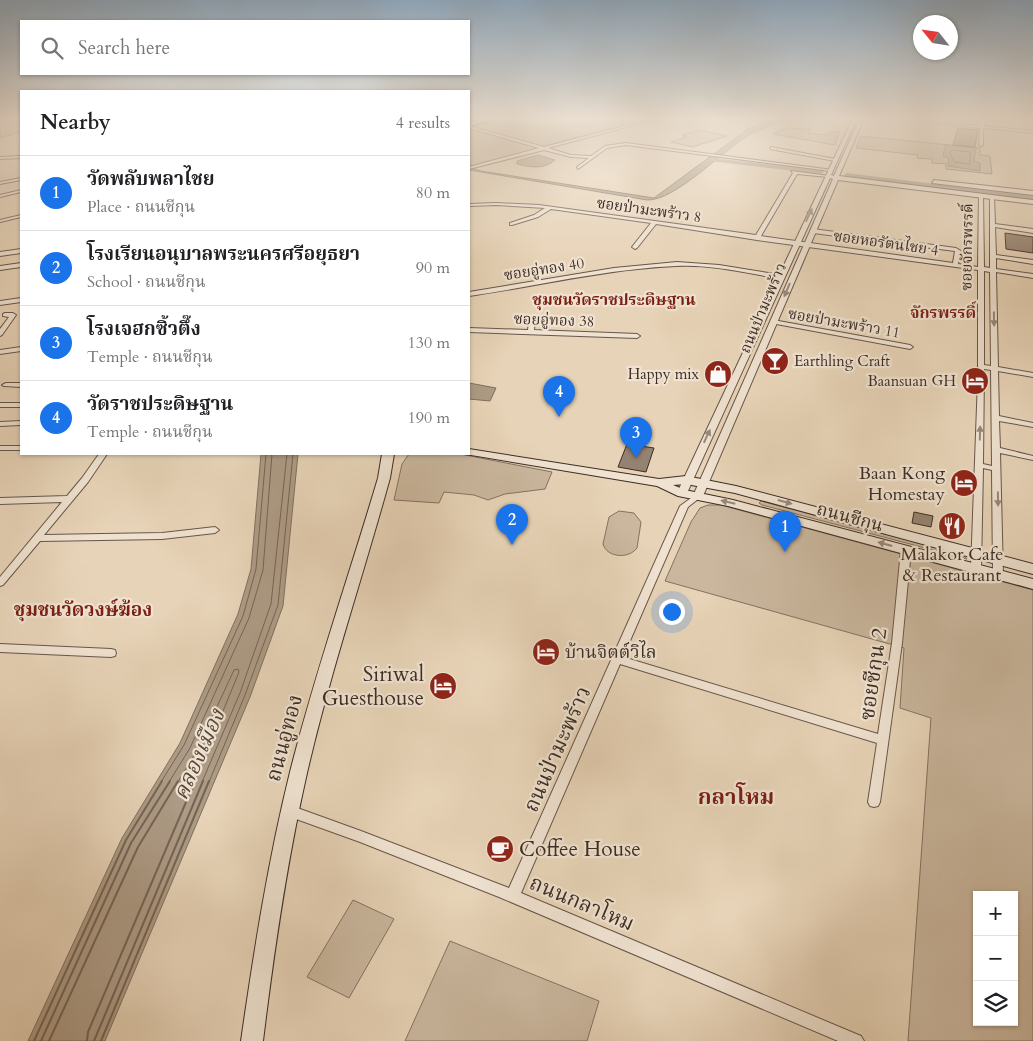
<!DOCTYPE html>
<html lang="en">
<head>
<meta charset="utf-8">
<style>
	:root { --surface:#fff; --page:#f2f2f2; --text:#202124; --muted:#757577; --line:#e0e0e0; --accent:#1a73e8 }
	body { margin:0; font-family:Cardo,"Noto Serif Thai",serif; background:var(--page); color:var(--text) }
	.controls { position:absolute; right:15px; bottom:15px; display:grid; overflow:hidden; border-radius:0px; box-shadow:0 1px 4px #0004 }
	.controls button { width:45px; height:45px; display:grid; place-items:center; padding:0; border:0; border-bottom:1px solid var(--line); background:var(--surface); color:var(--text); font:25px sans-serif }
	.compass { position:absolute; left:913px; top:15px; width:45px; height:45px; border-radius:50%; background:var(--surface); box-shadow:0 1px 4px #0004; rotate:300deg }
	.you { position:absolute; left:671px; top:611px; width:18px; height:18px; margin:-12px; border:4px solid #fff; border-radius:50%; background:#1a73e8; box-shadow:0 0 0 8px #1a73e833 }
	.badge { display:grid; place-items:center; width:32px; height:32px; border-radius:50%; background:var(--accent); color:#fff; font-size:16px; font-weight:700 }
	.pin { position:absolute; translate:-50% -41px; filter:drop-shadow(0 1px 2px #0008) }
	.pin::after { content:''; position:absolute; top:26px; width:18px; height:15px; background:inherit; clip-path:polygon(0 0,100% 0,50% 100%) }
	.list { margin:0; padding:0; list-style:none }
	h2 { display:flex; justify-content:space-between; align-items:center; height:65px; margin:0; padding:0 20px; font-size:21px }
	h2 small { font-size:16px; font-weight:400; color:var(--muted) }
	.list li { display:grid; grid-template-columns:32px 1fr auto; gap:15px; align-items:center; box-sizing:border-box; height:75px; padding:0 20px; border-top:1px solid var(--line) }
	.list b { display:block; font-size:19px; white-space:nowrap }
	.list p { margin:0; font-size:16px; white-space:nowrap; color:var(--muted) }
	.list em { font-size:16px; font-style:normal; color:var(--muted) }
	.icon { flex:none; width:28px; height:28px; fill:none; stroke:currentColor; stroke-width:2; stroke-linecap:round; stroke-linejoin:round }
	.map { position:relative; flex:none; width:1033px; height:1041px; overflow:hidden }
	.search { position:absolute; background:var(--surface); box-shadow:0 1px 4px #0004; left:20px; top:20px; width:450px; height:55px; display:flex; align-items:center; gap:12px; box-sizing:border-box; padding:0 18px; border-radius:0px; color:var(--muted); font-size:19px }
	.panel { position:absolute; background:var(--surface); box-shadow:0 1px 4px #0004; left:20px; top:90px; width:450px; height:365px; border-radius:0px }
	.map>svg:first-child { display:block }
	.green { fill:#cab79e; stroke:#847262; fill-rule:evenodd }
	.water { fill:#ad9b85; stroke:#806f5f }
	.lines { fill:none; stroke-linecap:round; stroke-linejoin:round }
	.shore-far1 { stroke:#756455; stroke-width:1 }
	.shore { stroke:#756455; stroke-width:2 }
	.canal { fill:#ad9b85; fill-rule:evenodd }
	.building { fill:#958371; stroke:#3d2d25 }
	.minor-casing { stroke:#68564a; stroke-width:2 }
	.tertiary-casing { stroke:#68564a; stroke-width:2 }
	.secondary-casing { stroke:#3d2d25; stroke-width:2 }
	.minor { fill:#efe2d0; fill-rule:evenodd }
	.tertiary { fill:#efe2d0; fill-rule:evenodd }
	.secondary { fill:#efe2d0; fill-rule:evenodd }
	.oneway { fill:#96887a }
	.labels { text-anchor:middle; stroke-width:4.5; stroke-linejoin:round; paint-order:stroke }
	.far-street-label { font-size:15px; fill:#3d2d25; stroke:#efe2d0 }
	.far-poi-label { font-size:15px; fill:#3d2d25; stroke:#efe2d0; text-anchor:end }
	.far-neighbourhood-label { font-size:16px; font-weight:bold; fill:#7a1f14; stroke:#efe2d0 }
	.poi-label { font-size:18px; fill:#3d2d25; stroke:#efe2d0; text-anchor:end }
	.street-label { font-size:18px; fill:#3d2d25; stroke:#efe2d0 }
	.neighbourhood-label { font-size:19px; font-weight:bold; fill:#7a1f14; stroke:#efe2d0 }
	.near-poi-label { font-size:21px; fill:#3d2d25; stroke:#efe2d0; text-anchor:end }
	.near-street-label { font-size:21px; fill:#3d2d25; stroke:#efe2d0 }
	.near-water-label { font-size:22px; font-style:italic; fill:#59483d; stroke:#efe2d0 }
	.near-neighbourhood-label { font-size:22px; font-weight:bold; fill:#7a1f14; stroke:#efe2d0 }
</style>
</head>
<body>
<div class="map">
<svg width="1033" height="1041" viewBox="0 0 1033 1041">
	<rect width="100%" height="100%" fill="#e7d3b7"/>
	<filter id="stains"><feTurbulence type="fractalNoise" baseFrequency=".004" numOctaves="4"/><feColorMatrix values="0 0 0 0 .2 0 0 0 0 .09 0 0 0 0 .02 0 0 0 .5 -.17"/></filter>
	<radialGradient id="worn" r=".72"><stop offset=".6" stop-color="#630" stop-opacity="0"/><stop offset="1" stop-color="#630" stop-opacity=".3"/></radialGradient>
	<!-- green -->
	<path class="green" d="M 0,118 L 21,118 L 21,132 L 0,138 Z
		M 507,118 L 611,118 L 631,123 L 541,147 L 471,126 Z
		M 469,128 L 537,148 L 473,166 L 469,164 Z
		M 786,128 L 811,129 L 808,133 L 827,135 L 832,131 L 839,132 L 835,145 L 773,134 Z
		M 700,130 L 727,136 L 692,147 L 671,142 L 686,137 L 682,135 Z
		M 861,136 L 980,148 L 980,155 L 990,156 L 992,174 L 946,169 L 946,164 L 932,163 L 932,159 L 917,158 L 918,155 L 856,148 Z
		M 409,454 L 460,454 L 552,472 L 545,489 L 505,494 L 488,500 L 474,495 L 444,492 L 439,503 L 394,500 L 402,464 Z
		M 761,501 L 963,555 L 967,559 L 762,505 L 759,503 Z
		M 708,505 L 721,505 L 1033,590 L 1033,1041 L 908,1041 L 931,718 L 900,708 L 904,648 L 665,581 L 691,522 L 700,508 ZM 977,895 L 1014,895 L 1014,1022 L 977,1022 Z
		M 619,511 L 634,513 L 641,522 L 637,548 C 629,559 607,558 603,544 L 609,517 Z
		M 353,900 L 394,919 L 349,998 L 307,977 Z
		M 450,941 L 599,1001 L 587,1041 L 405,1041 Z"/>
	<!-- water -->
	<path class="water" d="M 775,118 L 789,118 C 775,124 760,128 746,137 C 721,152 675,201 647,200 L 469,170 L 469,167 L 481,171 L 654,198 L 748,129 Z
		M 945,145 L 976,148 L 974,161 L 980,163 L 980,171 L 948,166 L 949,158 L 943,156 Z
		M 538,155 L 555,160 C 544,170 530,167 517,164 L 517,161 Z
		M 469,383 L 496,388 L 490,401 L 469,399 Z
		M 261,454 L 298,454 L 283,606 L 250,697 L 105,1041 L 28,1041 L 122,838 L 180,743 L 238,614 L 251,569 Z"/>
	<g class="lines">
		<!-- shore-far1 -->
		<path class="shore-far1" d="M 953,150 L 970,152 L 970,164 L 954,162 L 950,153 Z
			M 161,782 L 184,745 L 243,616 L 256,569 L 266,454
			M 169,782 L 190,748 L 249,618 L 263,570 L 272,454
			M 178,782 L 196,752 L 234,670 L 238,669 L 239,672 L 194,782
			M 202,782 L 240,693 L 271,604 L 287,454
			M 209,782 L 245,695 L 278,605 L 293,454"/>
		<!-- shore -->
		<path class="shore" d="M 34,1041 L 126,840 L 162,781
			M 41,1041 L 131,843 L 170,781
			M 49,1041 L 138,847 L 178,781
			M 87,1041 L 88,1032 L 195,781
			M 94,1041 L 203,781
			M 101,1041 L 209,781"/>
		<!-- canal -->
		<path class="canal" d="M 711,158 L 821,170 L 824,172 L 821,174 L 709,161 Z
			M 846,173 L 1033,196 L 1033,200 L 844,176 Z"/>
	</g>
	<!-- building -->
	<path class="building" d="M 958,128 L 978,130 L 975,147 L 953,145 Z
		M 1005,233 L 1033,237 L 1033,253 L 1006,249 Z
		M 627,444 L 654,448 L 646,472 L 618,467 Z
		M 914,512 L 933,516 L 931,527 L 912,523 Z"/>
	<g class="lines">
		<!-- minor casing -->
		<g class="minor-casing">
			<path id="minor" d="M 613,118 L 618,118 L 636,122 L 634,123 Z
				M 656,118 L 661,118 L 548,148 L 571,155 L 591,156 L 605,146 L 626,143 L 833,170 L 831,171 L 626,145 L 607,148 L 578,169 L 577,167 L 589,158 L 571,157 L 544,150 L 469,169 L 469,167 L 539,148 L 469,128 L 469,126 L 544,147 Z
				M 885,118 L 894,118 L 980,126 L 980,118 L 984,118 L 984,126 L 1033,131 L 1033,133 L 983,128 L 983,145 L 981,146 L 979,145 L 980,128 Z
				M 771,147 L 835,159 L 837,160 L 835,161 L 770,149 Z
				M 21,156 L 21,158 L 0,159 L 0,157 Z
				M 791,171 L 830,176 L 828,177 L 797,174 L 761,236 L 953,263 L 955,251 L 813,233 L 810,231 L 813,229 L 956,248 L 961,251 L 958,264 L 978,267 L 979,195 L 981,194 L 983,195 L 984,267 L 990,268 L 990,196 L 994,197 L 995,224 L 1033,229 L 1033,233 L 995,227 L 996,255 L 1033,260 L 1033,264 L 996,258 L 996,269 L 1033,274 L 1033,278 L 996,272 L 998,367 L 1033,373 L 1033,377 L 998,371 L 999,416 L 1033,423 L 1033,427 L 999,421 L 1000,448 L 1033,456 L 1033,460 L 1000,453 L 1003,575 L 1001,577 L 995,577 L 993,575 L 992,470 L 983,468 L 981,569 L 976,572 L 971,569 L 978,379 L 978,270 L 757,240 L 656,224 L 637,248 L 635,249 L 632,247 L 651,223 L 551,209 L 538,217 L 512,225 L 510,225 L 510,223 L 534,215 L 545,208 L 496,205 L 469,206 L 469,204 L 496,203 L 539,205 L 756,235 L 793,173 ZM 984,271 L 990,272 L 991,366 L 984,365 ZM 984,369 L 991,370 L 992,466 L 983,464 Z
				M 21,178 L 21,180 L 0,184 L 0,182 Z
				M 21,190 L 21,192 L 0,197 L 0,195 Z
				M 21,215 L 21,217 L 0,222 L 0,220 Z
				M 21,249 L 21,253 L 0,256 L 0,252 Z
				M 677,262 L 719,265 L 781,275 L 784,277 L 781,279 C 747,273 710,264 676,266 C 606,269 538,286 469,296 L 469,292 L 614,268 Z
				M 21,263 L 21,267 L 0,270 L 0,266 Z
				M 21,298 L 21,302 L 0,305 L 0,301 Z
				M 5,313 L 13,313 L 16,315 L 2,335 L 0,336 L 0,329 L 9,317 L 3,316 L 3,314 Z
				M 532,319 L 535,321 L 534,330 L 637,334 L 640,336 L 637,338 L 469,332 L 469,328 L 528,330 L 529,321 Z
				M 773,320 L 910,345 L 913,347 L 910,349 L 771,323 L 771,321 Z
				M 21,347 L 21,351 L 0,354 L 0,350 Z
				M 6,383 L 21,383 L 21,387 L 4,386 L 2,385 Z
				M 0,403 L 21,403 L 21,407 L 0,407 Z
				M 21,421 L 21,425 L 0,426 L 0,422 Z
				M 0,446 L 21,446 L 21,450 L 0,450 Z
				M 99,454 L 107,454 L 88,482 L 44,535 L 162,533 L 215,527 L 219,530 L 215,533 L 162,539 L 40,541 L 3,585 L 0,586 L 0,577 L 62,502 L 0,504 L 0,498 L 67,496 L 82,478 Z
				M 698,493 L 702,496 L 688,507 L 623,657 L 878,734 L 892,643 L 901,550 L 906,547 L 911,550 L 902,643 L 880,802 L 878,806 L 874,807 L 870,806 L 868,802 L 877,743 L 620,664 L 521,893 L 861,1036 L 864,1041 L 838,1041 L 499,897 L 360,842 L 285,815 L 283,811 L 285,807 L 289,805 L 361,831 L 509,888 L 680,506 Z
				M 0,644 L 111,649 L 115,650 L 116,653 L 115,656 L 111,657 L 0,652 Z"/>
		</g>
		<!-- tertiary casing -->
		<g class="tertiary-casing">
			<path id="tertiary" d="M 853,118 L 857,118 L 831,175 L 834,176 L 860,118 L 864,118 L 839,176 L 1033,200 L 1033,204 L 838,180 L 703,496 L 698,499 L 694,498 L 693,496 L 833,179 L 830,178 L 687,493 L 682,496 L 678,495 L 677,493 Z
				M 934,180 L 1033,191 L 1033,195 L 932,183 Z"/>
		</g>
		<!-- secondary casing -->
		<g class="secondary-casing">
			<path id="secondary" d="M 491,118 L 499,118 L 469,126 L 469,122 Z
				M 469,449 L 659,479 L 686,476 L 736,486 L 1033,564 L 1033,574 L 735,493 L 686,484 L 673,485 L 685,490 L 733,500 L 1033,579 L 1033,589 L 728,506 L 678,496 L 657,486 L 465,454 L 469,454 Z
				M 382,454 L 394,454 L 390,478 C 363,576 330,673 307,773 C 287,861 274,951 263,1041 L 241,1041 C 254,951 268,861 290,772 C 315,673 349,576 378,478 Z"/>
		</g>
		<!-- minor -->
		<use href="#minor" class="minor"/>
		<!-- tertiary -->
		<use href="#tertiary" class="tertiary"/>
		<!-- secondary -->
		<use href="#secondary" class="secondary"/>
	</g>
	<!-- one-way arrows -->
	<defs><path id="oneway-solid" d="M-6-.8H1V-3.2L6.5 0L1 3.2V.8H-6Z" transform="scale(1.25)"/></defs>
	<g class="oneway">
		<use href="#oneway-solid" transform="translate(809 215) rotate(-65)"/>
		<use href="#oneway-solid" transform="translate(787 290) rotate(113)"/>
		<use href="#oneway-solid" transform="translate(994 319) rotate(89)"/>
		<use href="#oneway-solid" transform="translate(980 433) rotate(-88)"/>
		<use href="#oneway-solid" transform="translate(707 436) rotate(-65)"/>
		<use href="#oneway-solid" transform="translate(998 499) rotate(89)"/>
		<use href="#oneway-solid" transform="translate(728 502) rotate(-167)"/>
		<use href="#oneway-solid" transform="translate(785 502) rotate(15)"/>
		<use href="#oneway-solid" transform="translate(885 544) rotate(-165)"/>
	</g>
	<!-- sky -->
	<linearGradient id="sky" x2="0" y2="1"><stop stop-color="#90aac0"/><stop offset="0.45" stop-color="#f4ebdf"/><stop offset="1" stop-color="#f4ebdf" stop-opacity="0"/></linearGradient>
	<rect width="1033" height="263" fill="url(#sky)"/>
	<!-- icons -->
	<defs>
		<g id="bar-disc" transform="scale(1.4375)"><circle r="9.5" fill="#8f2418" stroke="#efe2d0"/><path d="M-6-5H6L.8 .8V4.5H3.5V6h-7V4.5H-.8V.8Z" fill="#fff"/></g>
		<g id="shop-disc" transform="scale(1.4375)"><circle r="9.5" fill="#8f2418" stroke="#efe2d0"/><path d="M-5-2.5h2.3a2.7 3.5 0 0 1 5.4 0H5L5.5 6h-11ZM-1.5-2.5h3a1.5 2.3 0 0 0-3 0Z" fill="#fff"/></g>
		<g id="hotel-disc" transform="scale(1.4375)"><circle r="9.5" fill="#8f2418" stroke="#efe2d0"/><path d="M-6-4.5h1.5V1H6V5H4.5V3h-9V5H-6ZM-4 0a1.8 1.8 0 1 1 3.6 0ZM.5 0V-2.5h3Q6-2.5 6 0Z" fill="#fff"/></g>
		<g id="restaurant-disc" transform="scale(1.4375)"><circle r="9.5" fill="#8f2418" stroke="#efe2d0"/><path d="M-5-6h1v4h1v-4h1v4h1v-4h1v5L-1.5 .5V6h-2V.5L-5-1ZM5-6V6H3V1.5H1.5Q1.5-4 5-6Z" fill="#fff"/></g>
		<g id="cafe-disc" transform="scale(1.4375)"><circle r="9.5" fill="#8f2418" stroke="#efe2d0"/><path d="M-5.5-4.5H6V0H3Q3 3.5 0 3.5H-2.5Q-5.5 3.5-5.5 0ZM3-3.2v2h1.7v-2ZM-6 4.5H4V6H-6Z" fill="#fff"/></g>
	</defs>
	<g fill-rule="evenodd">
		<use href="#bar-disc" x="775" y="361"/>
		<use href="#shop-disc" x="718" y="374"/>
		<use href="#hotel-disc" x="975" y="381"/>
		<use href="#hotel-disc" x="964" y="483"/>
		<use href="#restaurant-disc" x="952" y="526"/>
		<use href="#hotel-disc" x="546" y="652"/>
		<use href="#hotel-disc" x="443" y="686"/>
		<use href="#cafe-disc" x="500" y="849"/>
	</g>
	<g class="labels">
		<!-- far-street labels -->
		<g class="far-street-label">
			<text transform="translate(649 210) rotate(8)" y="5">ซอยป่ามะพร้าว 8</text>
			<text transform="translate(886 243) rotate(8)" y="5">ซอยหอรัตนไชย 4</text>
			<text transform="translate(967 247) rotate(-89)" y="5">ซอยจักรพรรดิ์</text>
			<text transform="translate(544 269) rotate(-9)" y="5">ซอยอู่ทอง 40</text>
			<text transform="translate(763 308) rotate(-67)" y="5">ถนนป่ามะพร้าว</text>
			<text transform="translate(554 320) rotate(2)" y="5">ซอยอู่ทอง 38</text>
			<text transform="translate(844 323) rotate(10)" y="5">ซอยป่ามะพร้าว 11</text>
		</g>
		<!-- far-poi labels -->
		<g class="far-poi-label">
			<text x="794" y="366" text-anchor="start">Earthling Craft</text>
			<text x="699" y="379">Happy mix</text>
			<text x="956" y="386">Baansuan GH</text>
		</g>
		<!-- far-neighbourhood labels -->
		<g class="far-neighbourhood-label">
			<text x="614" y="305">ชุมชนวัดราชประดิษฐาน</text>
			<text x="943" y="318">จักรพรรดิ์</text>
		</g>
		<!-- poi labels -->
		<g class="poi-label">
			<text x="945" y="479">Baan Kong<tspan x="945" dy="21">Homestay</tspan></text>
			<text x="952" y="560" text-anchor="middle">Malakor Cafe<tspan x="952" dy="21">&amp; Restaurant</tspan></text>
			<text x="565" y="658" text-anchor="start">บ้านจิตต์วิไล</text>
		</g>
		<!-- street labels -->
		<g class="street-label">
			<text transform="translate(850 517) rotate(15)" y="6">ถนนชีกุน</text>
		</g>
		<!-- neighbourhood labels -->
		<g class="neighbourhood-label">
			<text x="83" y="616">ชุมชนวัดวงษ์ฆ้อง</text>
		</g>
		<!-- near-poi labels -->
		<g class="near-poi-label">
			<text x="424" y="681">Siriwal<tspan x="424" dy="24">Guesthouse</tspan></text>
			<text x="519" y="856" text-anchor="start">Coffee House</text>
		</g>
		<!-- near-street labels -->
		<g class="near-street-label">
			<text transform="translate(873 674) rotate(-82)" y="7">ซอยชีกุน 2</text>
			<text transform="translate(284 738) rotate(-75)" y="7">ถนนอู่ทอง</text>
			<text transform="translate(557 749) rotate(-66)" y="7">ถนนป่ามะพร้าว</text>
			<text transform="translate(582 903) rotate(23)" y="7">ถนนกลาโหม</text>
		</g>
		<!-- near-water labels -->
		<g class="near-water-label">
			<text transform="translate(198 754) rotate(-66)" y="8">คลองเมือง</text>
		</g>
		<!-- near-neighbourhood labels -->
		<g class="near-neighbourhood-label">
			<text x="736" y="804">กลาโหม</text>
		</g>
	</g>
	<rect width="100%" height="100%" filter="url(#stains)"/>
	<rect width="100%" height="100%" fill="url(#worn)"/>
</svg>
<div class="controls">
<button>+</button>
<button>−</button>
<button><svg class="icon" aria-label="layers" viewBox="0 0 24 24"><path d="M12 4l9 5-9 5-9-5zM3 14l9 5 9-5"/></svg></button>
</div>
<svg class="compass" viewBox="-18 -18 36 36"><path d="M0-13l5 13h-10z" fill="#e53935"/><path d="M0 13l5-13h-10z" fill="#757577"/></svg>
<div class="you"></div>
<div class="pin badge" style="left:785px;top:552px">1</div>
<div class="pin badge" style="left:512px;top:545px">2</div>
<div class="pin badge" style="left:636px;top:458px">3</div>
<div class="pin badge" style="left:559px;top:417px">4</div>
<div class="search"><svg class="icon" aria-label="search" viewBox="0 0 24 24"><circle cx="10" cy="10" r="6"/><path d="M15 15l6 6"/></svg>Search here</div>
<section class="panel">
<h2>Nearby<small>4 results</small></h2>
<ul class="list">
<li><span class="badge">1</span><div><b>วัดพลับพลาไชย</b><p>Place · ถนนชีกุน</p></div><em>80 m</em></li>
<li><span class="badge">2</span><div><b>โรงเรียนอนุบาลพระนครศรีอยุธยา</b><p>School · ถนนชีกุน</p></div><em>90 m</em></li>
<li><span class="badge">3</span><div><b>โรงเจฮกซิ้วตึ๊ง</b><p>Temple · ถนนชีกุน</p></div><em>130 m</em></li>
<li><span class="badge">4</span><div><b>วัดราชประดิษฐาน</b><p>Temple · ถนนชีกุน</p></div><em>190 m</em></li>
</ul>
</section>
</div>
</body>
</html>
